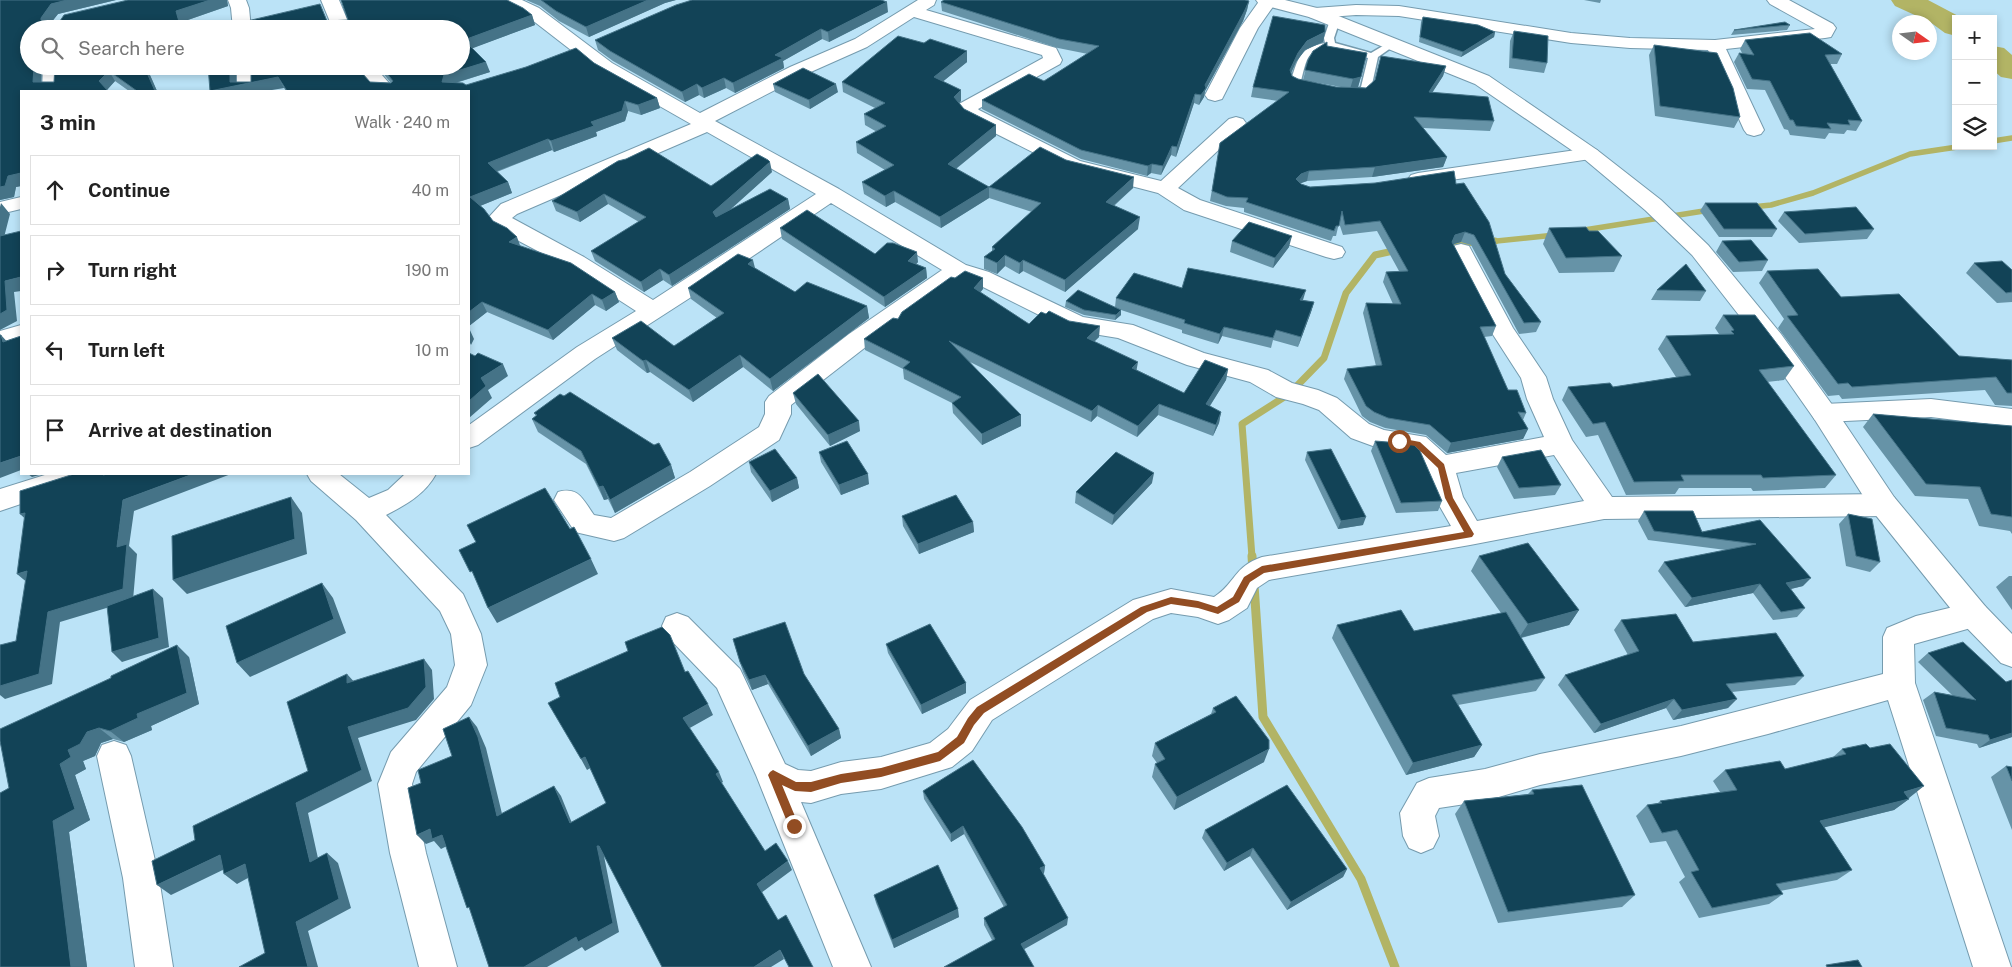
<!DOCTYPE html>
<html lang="en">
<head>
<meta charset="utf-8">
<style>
	:root { --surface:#fff; --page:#f2f2f2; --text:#222; --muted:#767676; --line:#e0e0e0 }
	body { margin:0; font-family:"Public Sans",sans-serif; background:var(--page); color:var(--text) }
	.controls { position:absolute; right:15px; top:15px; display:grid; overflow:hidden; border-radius:0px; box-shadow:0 2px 8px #0003 }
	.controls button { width:45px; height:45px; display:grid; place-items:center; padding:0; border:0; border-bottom:1px solid var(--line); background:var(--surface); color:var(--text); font:25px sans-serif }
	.compass { position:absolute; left:1892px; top:15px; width:45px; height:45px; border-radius:50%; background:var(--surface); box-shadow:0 2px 8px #0003; rotate:104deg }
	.stop { position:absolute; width:15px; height:15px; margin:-11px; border:4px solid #924d23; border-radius:50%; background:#fff }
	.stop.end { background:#924d23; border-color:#fff; box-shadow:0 1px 5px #0008 }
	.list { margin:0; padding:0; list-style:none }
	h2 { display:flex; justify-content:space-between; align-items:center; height:65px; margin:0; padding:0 20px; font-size:21px }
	h2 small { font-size:16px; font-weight:400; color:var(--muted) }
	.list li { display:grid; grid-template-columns:32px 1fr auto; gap:15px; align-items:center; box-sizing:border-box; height:70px; margin:0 10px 10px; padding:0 10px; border:1px solid var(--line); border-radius:0px }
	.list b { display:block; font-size:19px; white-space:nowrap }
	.list em { font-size:16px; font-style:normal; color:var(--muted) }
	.icon { flex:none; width:28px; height:28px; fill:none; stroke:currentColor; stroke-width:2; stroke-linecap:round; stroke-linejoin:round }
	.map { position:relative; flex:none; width:2012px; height:967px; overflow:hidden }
	.search { position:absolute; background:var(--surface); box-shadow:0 2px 8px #0003; left:20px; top:20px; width:450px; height:55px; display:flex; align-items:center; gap:12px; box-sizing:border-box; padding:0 18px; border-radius:28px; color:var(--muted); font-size:19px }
	.panel { position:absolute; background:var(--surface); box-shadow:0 2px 8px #0003; left:20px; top:90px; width:450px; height:385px; border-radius:0px }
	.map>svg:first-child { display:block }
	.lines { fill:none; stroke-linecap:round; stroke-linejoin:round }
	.stream-far2 { stroke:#b2b465; stroke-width:5.5 }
	.stream-far1 { stroke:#b2b465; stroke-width:7 }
	.stream { stroke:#b2b465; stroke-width:9 }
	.river { fill:#b2b465; fill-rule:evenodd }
	.lane-casing { stroke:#759bae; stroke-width:3 }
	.street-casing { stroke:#759bae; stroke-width:2 }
	.secondary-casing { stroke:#759bae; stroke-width:2 }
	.lane { fill:#fff; fill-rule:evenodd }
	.street { fill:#fff; fill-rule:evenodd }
	.secondary { fill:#fff; fill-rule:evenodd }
	.wall { fill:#6693a7; fill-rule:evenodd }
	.shaded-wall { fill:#457387 }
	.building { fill:#124357; stroke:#457387 }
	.route { fill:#924d23 }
</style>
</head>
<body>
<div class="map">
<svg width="2012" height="967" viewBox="0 0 2012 967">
	<rect width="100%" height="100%" fill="#bbe3f7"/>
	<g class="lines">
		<!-- stream-far2 -->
		<path class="stream-far2" d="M 1993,141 L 2012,138
			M 1752,207 L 1771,205 L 1813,193 L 1910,154 L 1964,146
			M 1578,231 L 1710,210
			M 1471,242 L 1475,242
			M 1487,242 L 1555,235"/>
		<!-- stream-far1 -->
		<path class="stream-far1" d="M 1487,242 L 1495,241
			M 1447,245 L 1475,242
			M 1252,557 L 1242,424 L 1289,394 L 1324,358 L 1346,293 L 1375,255 L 1398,250"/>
		<!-- stream -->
		<path class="stream" d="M 1252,556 L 1253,571
			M 1254,585 L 1263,717 L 1361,879 L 1395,967"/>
		<!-- river -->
		<path class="river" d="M 1891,0 L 1928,0 L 1964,19 L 1956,19 L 1956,36 L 1945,33 L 1930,22 L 1895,6 Z
			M 1993,46 L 2004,48 L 2012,55 L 2012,79 L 2001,77 L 1993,70 Z"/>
		<!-- lane casing -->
		<g class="lane-casing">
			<path id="lane" d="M 1335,17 L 1340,20 L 1334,38 L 1335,43 L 1371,53 L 1393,40 L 1398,43 L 1378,57 L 1371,89 C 1365,96 1352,100 1345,94 L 1361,87 L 1368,58 C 1351,53 1325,41 1310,55 C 1305,61 1303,74 1301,81 L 1312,87 L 1311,89 L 1303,89 L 1290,83 C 1298,60 1298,48 1325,43 L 1324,38 L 1330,20 Z"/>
		</g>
		<!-- street casing -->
		<g class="street-casing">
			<path id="street" d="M 228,0 L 246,0 L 249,8 L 251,29 L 233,29 L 231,8 Z
				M 321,0 L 339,0 L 351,29 L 333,29 Z
				M 500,0 L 522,0 L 539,8 L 612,63 L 700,113 L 790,67 L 855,39 L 918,0 L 936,0 L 934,5 L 926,10 L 1056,48 L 1062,60 L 1060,64 L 978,109 L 979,110 L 1080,161 L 1161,181 L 1229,119 L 1236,117 L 1243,119 L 1246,123 L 1243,127 L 1178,188 L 1200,200 L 1342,247 L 1345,252 L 1342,257 L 1334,259 L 1326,257 L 1184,210 L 1158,193 L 1066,169 L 965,118 L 956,108 L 959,104 L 1043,58 L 1042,55 L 914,17 L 867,47 L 804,75 L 715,121 L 839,189 L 966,265 L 989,272 L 1083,317 L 1133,325 L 1204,353 L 1268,370 L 1292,383 L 1318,390 L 1337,398 L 1369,424 L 1384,430 L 1426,437 L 1446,455 L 1544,437 L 1527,399 L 1521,378 L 1490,330 L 1450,251 L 1453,246 L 1461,244 L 1469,246 L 1513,328 L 1546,377 L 1553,399 L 1572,440 L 1612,497 L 1884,494 L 1894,497 L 1898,505 L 1894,513 L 1884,516 L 1604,519 L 1470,545 L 1269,580 L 1257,588 L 1247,608 L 1229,620 L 1218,624 L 1198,617 L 1171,613 L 1153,619 L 992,720 L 972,751 L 952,767 L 881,789 L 841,794 L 811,803 L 801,802 L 871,967 L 833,967 L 756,775 L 717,688 L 666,635 L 662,626 L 666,617 L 677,613 L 688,617 L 740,669 L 785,764 L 798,770 L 811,771 L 841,762 L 881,757 L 930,743 L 948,729 L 970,700 L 1133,600 L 1171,589 L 1214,597 C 1236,583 1233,567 1262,557 L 1451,526 L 1435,498 L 1428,470 L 1410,453 L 1381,449 L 1351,438 L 1319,410 L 1303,404 L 1276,397 L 1250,382 L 1187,365 L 1118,338 L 1069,330 L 973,282 L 961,279 L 867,346 L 791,405 L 791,414 L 779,440 L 710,486 L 624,538 L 614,541 L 575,532 L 554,500 L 558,492 C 579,486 583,500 594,515 L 611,518 L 690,472 L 759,427 L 765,414 L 765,402 L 769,396 L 849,334 L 942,270 L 831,203 L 713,283 L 595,359 L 478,445 L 469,448 L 469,425 L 577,347 L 636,311 L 568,267 L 498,230 L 489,217 L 501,204 L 691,124 L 598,71 L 527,16 L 503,4 ZM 707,132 L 816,194 L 653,300 L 584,257 L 512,218 L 517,214 ZM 1554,455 L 1584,501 L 1477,521 L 1463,497 L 1456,473 Z
				M 1260,0 L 1277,1 L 1258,28 L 1222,99 L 1215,101 L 1208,99 L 1205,95 L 1240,28 Z
				M 1767,0 L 1789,0 L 1833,24 L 1836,28 L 1831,37 L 1825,38 L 1726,49 L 1764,130 L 1761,134 L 1754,136 L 1747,134 L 1744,130 L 1708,50 L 1630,48 L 1571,43 L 1399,16 L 1356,15 L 1315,18 L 1309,17 L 1306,13 L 1309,9 L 1315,8 L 1356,5 L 1399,6 L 1571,33 L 1630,38 L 1715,40 L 1815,29 L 1770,4 Z
				M 43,66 L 61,66 L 60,91 L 42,91 Z
				M 237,66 L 255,66 L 255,91 L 237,91 Z
				M 355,66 L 374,66 L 396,91 L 376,91 Z
				M 1590,148 L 1597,150 L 1600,154 L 1597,158 L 1418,185 L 1411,183 L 1408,179 L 1411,175 L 1418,173 Z
				M 21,197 L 21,209 L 0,214 L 0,202 Z
				M 21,325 L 21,341 L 0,347 L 0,331 Z
				M 1931,399 L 2012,409 L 2012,427 L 1931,417 L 1824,422 L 1815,420 L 1811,413 L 1815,406 L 1824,404 Z
				M 48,474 L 93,474 L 89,481 L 0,511 L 0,489 Z
				M 307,474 L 339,474 L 369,498 L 388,490 L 405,474 L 436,474 C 425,494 406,505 386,515 L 463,594 L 481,634 L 487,665 L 471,705 L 416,772 L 412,784 L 426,853 L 457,967 L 419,967 L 390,853 L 378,784 L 391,752 L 447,687 L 455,665 L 451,634 L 440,611 L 356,520 L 311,481 Z
				M 1974,602 L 1985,606 L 1989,615 L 1985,624 L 1914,644 L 1915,683 L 2011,967 L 1973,967 L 1888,700 L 1768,734 L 1681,756 L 1540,785 L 1485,801 L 1439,808 L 1435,816 L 1439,836 L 1433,848 L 1421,853 L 1409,848 L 1403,836 L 1400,813 L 1417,783 L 1429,778 L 1485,769 L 1540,754 L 1681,726 L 1883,674 L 1883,637 L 1887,628 L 1916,616 Z
				M 114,741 L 126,745 L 131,756 L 159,878 L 173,967 L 135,967 L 123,878 L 97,756 L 102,745 Z"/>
		</g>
		<!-- secondary casing -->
		<g class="secondary-casing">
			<path id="secondary" d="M 1256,0 L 1285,0 L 1321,9 L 1489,76 L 1597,150 L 1661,200 L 1708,245 L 1781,334 L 1833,406 L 1894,497 L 1985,606 L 2012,634 L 2012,667 L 2001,663 L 1963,624 L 1874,513 L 1815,420 L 1763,346 L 1692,255 L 1645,210 L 1583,158 L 1475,84 L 1309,17 L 1259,4 Z"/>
		</g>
		<!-- lane -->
		<use href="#lane" class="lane"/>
		<!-- street -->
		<use href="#street" class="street"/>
		<!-- secondary -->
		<use href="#secondary" class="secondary"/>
	</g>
	<!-- wall -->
	<path class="wall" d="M 0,0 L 116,0 L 58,14 L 53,20 L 60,21 L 128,0 L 227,0 L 228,6 L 182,22 L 184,29 L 29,29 L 29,66 L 41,82 L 54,82 L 55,66 L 146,66 L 157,91 L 129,91 L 115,81 L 107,90 L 21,91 L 21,186 L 16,187 L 14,197 L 0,200 Z
		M 526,0 L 676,0 L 665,3 L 589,37 L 559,21 L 540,6 Z
		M 1584,0 L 1601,0 L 1600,3 Z
		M 1249,1 L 1247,10 L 1243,21 L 1205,91 L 1204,97 L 1199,105 L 1194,103 L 1176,157 L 1171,155 L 1161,175 L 1151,173 L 1147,176 L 1081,159 L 982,109 L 982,100 L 1044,81 L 1088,54 L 1058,48 L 942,11 L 941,2 Z
		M 888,12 L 829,42 L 822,39 L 783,61 L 784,68 L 735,93 L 726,88 L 704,98 L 699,95 L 685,102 L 613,61 L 598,50 L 595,40 Z
		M 532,15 L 535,25 L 472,48 L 490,72 L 456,83 L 466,85 L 594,63 L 657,98 L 660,108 L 641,115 L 628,111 L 625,121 L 596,132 L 597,136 L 554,152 L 552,150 L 497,172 L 508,182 L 512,193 L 480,206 L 493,221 L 520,246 L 615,292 L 619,302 L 606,311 L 595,305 L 553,340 L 487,312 L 469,326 L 469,91 L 286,91 L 284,88 L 210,91 L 236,66 L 236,82 L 251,82 L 251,66 L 370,82 L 391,83 L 377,66 L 461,66 L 328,21 Z
		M 1423,17 L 1495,32 L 1494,37 L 1461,57 L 1419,42 L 1421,22 Z
		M 1790,25 L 1787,30 L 1731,35 L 1734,30 Z
		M 1514,31 L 1547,63 L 1544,73 L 1509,68 L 1510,41 Z
		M 1325,32 L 1323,42 L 1305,50 L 1296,62 L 1291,73 L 1292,76 L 1298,79 L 1303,80 L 1308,60 L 1327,46 L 1367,53 L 1358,87 L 1366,88 L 1446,66 L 1443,76 L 1432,93 L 1494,121 L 1490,131 L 1423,128 L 1447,157 L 1443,167 L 1372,177 L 1307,181 L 1300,183 L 1301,184 L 1310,187 L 1456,184 L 1505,274 L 1541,322 L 1536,332 L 1519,334 L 1471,245 L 1461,242 L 1453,244 L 1496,326 L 1492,336 L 1484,337 L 1508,390 L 1526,413 L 1523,420 L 1528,429 L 1523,439 L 1447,453 L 1426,435 L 1385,428 L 1370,422 L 1362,416 L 1344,379 L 1347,369 L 1376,366 L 1363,313 L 1366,303 L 1393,304 L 1383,282 L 1386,272 L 1399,271 L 1377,231 L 1343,235 L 1339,223 L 1336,236 L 1333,236 L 1331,241 L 1244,212 L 1244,208 L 1226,206 L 1210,201 L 1220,143 L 1278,101 L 1251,97 L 1253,87 ZM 1308,81 L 1341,87 L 1336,87 Z
		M 1745,40 L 1842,54 L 1837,64 L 1830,64 L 1862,121 L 1856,131 L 1847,130 L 1844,134 L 1829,133 L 1825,139 L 1790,135 L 1788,130 L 1784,129 L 1765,90 L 1747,89 L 1734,62 L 1739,53 L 1742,53 L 1740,49 Z
		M 924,43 L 967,51 L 967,62 L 943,81 L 961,101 L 959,103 L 964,109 L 996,125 L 996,136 L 956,169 L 989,187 L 1066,160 L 1133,188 L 1114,206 L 1138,229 L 1065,292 L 1023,271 L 1019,274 L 1005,266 L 997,274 L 984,269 L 984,257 L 992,251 L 992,247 L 1032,212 L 989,198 L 941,228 L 895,202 L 886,207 L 864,194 L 862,182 L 885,170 L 857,153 L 856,142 L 877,132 L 865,125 L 864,114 L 875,108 L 843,92 L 842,82 Z
		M 1654,45 L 1740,117 L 1734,128 L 1655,116 L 1649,55 Z
		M 773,84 L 838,92 L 810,109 L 775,92 Z
		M 618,161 L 711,186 L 772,172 L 730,210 L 788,199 L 790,209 L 672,286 L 663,280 L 644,292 L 595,261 L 591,251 L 639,222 L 608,204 L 580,222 L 556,211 L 552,201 Z
		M 1705,203 L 1777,229 L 1772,237 L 1719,237 L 1700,211 Z
		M 1784,212 L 1874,229 L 1867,239 L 1799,243 L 1778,221 Z
		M 780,228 L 875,254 L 918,262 L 916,264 L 926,268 L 927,278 L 885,307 L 782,239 Z
		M 1549,228 L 1589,231 L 1622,256 L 1614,272 L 1559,273 L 1543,244 Z
		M 1232,241 L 1289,247 L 1273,268 L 1230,252 Z
		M 1722,241 L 1768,260 L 1762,271 L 1733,272 L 1716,252 Z
		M 1974,263 L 2012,270 L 2012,302 L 1997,303 L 1966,273 Z
		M 755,268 L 795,292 L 867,306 L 869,318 L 773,391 L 743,367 L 693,402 L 650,372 L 647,373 L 617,350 L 612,338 L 674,346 L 717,318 L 691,299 L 688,288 Z
		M 1767,271 L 1841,297 L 1959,356 L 2012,360 L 2012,406 L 1995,405 L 1985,390 L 1842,399 L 1839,395 L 1828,396 L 1778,328 L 1784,319 L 1759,283 Z
		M 1182,288 L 1303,300 L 1314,302 L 1311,312 L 1298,347 L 1273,340 L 1271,348 L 1222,336 L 1218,344 L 1182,333 L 1182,330 L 1121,310 L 1121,315 L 1115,320 L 1084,315 L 1065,307 L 1066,301 L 1115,307 L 1116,298 Z
		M 983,289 L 980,293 L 1029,324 L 1099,337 L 1094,342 L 1137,370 L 1184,393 L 1228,369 L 1226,380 L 1210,406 L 1221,412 L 1219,423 L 1213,436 L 1158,415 L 1137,437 L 1097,416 L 1091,422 L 970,362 L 1021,426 L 982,445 L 953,413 L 952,403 L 904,379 L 903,369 L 865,350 L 864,339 L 898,319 Z
		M 1657,290 L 1706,291 L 1700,301 L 1651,300 Z
		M 1723,315 L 1794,366 L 1784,380 L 1767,382 L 1836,475 L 1825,488 L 1753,491 L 1751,488 L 1679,488 L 1675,494 L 1626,495 L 1598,435 L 1586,437 L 1562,400 L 1568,387 L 1613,387 L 1676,377 L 1658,349 L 1666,336 L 1719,334 L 1715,328 Z
		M 793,393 L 860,431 L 830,446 L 796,404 Z
		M 534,413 L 671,465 L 675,478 L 615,513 L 608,499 L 604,500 L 586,464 L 538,432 L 532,419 L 536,416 Z
		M 1873,414 L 2012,426 L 2012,534 L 2010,531 L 1979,526 L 1968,499 L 1915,496 L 1863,427 Z
		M 1375,441 L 1442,501 L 1438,511 L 1396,513 L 1371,451 Z
		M 819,452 L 869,484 L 841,495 L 821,462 Z
		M 1307,452 L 1363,525 L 1338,529 L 1305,460 Z
		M 1502,457 L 1561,485 L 1555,495 L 1514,499 L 1497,467 Z
		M 749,462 L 797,478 L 799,488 L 772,502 L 751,472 Z
		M 1152,483 L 1112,525 L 1075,503 L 1076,492 Z
		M 1644,511 L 1702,532 L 1760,520 L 1803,586 L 1791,589 L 1805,608 L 1797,617 L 1773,620 L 1753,593 L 1685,607 L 1658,571 L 1664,562 L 1726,550 L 1648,540 L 1638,521 Z
		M 1848,514 L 1880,562 L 1870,572 L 1846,566 L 1839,524 Z
		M 902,516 L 973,522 L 974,532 L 919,554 L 903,526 Z
		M 1479,556 L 1579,610 L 1569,625 L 1521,638 L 1545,678 L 1536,691 L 1458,705 L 1482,745 L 1474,757 L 1406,775 L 1332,638 L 1337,625 L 1414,631 L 1501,613 L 1471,571 Z
		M 2009,576 L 2012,576 L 2012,610 L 1996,587 Z
		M 1621,620 L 1693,642 L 1804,676 L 1795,685 L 1732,692 L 1728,708 L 1673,720 L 1666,708 L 1594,733 L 1558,685 L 1565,675 L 1628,655 L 1614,630 Z
		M 733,639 L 804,674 L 839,729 L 841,738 L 811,756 L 768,684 L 752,690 L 743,672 Z
		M 886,644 L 966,693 L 922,714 L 888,653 Z
		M 1928,653 L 2006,682 L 2012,680 L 2012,737 L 1979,748 L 1977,744 L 1936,736 L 1923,700 L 1934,692 L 1952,695 L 1918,662 Z
		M 189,657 L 199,704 L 151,726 L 152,730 L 124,742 L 113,739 L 101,743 L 95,756 L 83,761 L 86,769 L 75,775 L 90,820 L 69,832 L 87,967 L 0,967 L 9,788 L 111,678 Z
		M 1213,708 L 1264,762 L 1174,810 L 1152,777 L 1155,764 L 1157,763 L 1152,756 L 1155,743 L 1211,714 Z
		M 1842,749 L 1909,799 L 1894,810 L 1824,827 L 1852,870 L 1837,880 L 1780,891 L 1783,894 L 1769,904 L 1699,918 L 1679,882 L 1685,877 L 1666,841 L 1650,843 L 1636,816 L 1647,805 L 1658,803 L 1660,801 L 1720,792 L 1713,781 L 1725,770 L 1785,769 L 1832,758 Z
		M 2006,766 L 2012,781 L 2012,830 L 1991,777 Z
		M 1532,790 L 1635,895 L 1622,907 L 1498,923 L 1455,814 L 1464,801 L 1528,794 Z
		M 923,791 L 1045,866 L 1044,873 L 1043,874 L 1067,925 L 992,940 L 984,925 L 984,918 L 1004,907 L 964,834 L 951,842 L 924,799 Z
		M 1205,830 L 1347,869 L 1343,877 L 1287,910 L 1250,856 L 1224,871 L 1202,838 Z
		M 874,895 L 959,917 L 894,948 L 876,903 Z"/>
	<!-- shaded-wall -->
	<path class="shaded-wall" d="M 67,0 L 116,0 L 58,14 L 47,28 L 41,20 L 41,18 L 51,4 Z
		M 210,0 L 227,0 L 228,6 L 182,22 L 184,29 L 181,29 L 176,11 Z
		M 648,0 L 676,0 L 665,3 L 589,37 L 586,27 Z
		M 1249,1 L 1247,10 L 1243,21 L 1205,91 L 1204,97 L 1199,105 L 1201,95 L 1205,85 Z
		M 887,2 L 888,12 L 829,42 L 828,32 Z
		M 532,15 L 535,25 L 468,50 L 464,40 Z
		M 821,29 L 822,39 L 783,61 L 784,68 L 735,93 L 733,83 L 775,55 Z
		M 1325,32 L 1323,42 L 1305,50 L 1296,62 L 1288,80 L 1290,70 L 1298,53 L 1307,41 Z
		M 1495,32 L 1494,37 L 1461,57 L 1463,52 Z
		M 967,51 L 967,62 L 935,88 L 934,77 Z
		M 486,62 L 490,72 L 448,85 L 442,82 L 444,75 Z
		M 34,66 L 42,66 L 41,91 L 33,82 Z
		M 144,66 L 146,66 L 157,91 L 155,91 Z
		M 230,66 L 236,66 L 236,86 L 278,77 L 284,88 L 266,91 L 211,91 L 230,82 Z
		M 1446,66 L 1443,76 L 1426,102 L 1429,92 Z
		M 109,71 L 115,81 L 106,91 L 99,81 Z
		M 1361,77 L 1358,87 L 1350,89 L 1353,79 Z
		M 724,78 L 726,88 L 704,98 L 702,88 Z
		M 697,84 L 699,95 L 685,102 L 682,92 Z
		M 836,84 L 838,92 L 810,109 L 809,100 Z
		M 961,90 L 961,101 L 954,108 L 954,97 Z
		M 1195,94 L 1194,103 L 1176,157 L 1177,147 Z
		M 657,98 L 660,108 L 641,115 L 638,105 Z
		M 625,101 L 628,111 L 625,121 L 596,132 L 597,136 L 554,152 L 551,141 L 591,122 Z
		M 996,125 L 996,136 L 948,175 L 948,164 Z
		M 548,139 L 552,150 L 492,173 L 488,163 Z
		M 1172,146 L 1171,155 L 1161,175 L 1163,166 Z
		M 1447,157 L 1443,167 L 1372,177 L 1375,167 Z
		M 770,162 L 772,172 L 716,222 L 713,212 Z
		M 1152,164 L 1151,173 L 1147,176 L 1148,166 Z
		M 1309,171 L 1307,181 L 1299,184 L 1296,179 L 1301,174 Z
		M 21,173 L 21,186 L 16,187 L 14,197 L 0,200 L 0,187 L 8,176 Z
		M 1134,177 L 1133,188 L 1105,213 L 1106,202 Z
		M 508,182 L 512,193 L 475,208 L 470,197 Z
		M 989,187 L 989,198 L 941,228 L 940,217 Z
		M 894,191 L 895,202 L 886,207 L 885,196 Z
		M 604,194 L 608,204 L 580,222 L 577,212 Z
		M 788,199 L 790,209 L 672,286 L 669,275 Z
		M 1,203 L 10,214 L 1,249 L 0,248 L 0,207 Z
		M 1140,217 L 1138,229 L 1065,292 L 1065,280 Z
		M 1465,232 L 1461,242 L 1451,245 L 1455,235 Z
		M 1292,236 L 1289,247 L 1273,268 L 1275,258 Z
		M 517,237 L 521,248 L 509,242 Z
		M 917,252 L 918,262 L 909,272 L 908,261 Z
		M 1005,255 L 1005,266 L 997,274 L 997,263 Z
		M 753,260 L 756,272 L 748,264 Z
		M 1023,260 L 1023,271 L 1019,274 L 1020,263 Z
		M 926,268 L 927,278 L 885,307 L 884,297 Z
		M 660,269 L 663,280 L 644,292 L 641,282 Z
		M 21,277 L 21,291 L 14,292 L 17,321 L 0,330 L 0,314 L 5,281 Z
		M 983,278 L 983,289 L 974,299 L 974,288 Z
		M 1306,290 L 1303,300 L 1300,300 Z
		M 615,292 L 619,302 L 606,311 L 602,300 Z
		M 592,294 L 595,305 L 553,340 L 548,330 Z
		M 482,302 L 487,312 L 469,326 L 469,312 Z
		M 1314,302 L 1311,312 L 1298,347 L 1301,337 Z
		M 867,306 L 869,318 L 773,391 L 770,379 Z
		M 1121,310 L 1121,315 L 1115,320 L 1116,315 Z
		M 1100,326 L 1099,337 L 1086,349 L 1087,338 Z
		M 1224,327 L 1222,336 L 1218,344 L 1220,334 Z
		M 469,328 L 474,339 L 471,345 L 469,341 Z
		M 1,335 L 11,346 L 3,342 Z
		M 740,355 L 743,367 L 693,402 L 689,390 Z
		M 646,360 L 650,372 L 647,373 L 643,361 Z
		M 1138,362 L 1136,373 L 1132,368 Z
		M 503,364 L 508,376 L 488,390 L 492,398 L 469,418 L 469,401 L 481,378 Z
		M 1228,369 L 1226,380 L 1204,415 L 1206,404 Z
		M 1159,404 L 1158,415 L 1137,437 L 1138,426 Z
		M 1098,405 L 1097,416 L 1091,422 L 1092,411 Z
		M 1221,412 L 1219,423 L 1213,436 L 1216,425 Z
		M 1021,415 L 1021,426 L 982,445 L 982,434 Z
		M 859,421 L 860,431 L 830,446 L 828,435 Z
		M 1528,429 L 1523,439 L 1447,453 L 1451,443 Z
		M 21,456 L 21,470 L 0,478 L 0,463 Z
		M 671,465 L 675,478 L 615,513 L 610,500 Z
		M 1154,473 L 1152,483 L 1112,525 L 1114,515 Z
		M 28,474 L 43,474 L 32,477 Z
		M 193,474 L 231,474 L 134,511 L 129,546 L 137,554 L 133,600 L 60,622 L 52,684 L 5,699 L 0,695 L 0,686 L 48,612 L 117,547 L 123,500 Z
		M 868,474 L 869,484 L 841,495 L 839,485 Z
		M 797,478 L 799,488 L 772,502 L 770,491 Z
		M 603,486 L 608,499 L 604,500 L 599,487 Z
		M 291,497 L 302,513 L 307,554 L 187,594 L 173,580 Z
		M 25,513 L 32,525 L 20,514 Z
		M 1366,517 L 1363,525 L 1338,529 L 1341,521 Z
		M 973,522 L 974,532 L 919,554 L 918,544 Z
		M 591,559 L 598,574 L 497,623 L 488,608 Z
		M 27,571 L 29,584 L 17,574 Z
		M 1811,578 L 1803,586 L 1778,592 L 1786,583 Z
		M 322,583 L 333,598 L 346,633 L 250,677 L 237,663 Z
		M 1760,584 L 1753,593 L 1685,607 L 1692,598 Z
		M 153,589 L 163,598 L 169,647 L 122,662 L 112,652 Z
		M 1579,610 L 1569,625 L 1519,638 L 1528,624 Z
		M 177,645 L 189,657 L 199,704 L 151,726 L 152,730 L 124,742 L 110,731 L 137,714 Z
		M 424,659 L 432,670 L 434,699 L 416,720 L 358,738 L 372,781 L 308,813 L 321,872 L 310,862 L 296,803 L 348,727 Z
		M 347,674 L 357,685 L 347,683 Z
		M 765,675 L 768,684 L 752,690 L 749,680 Z
		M 966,683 L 966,693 L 922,714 L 921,705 Z
		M 1674,699 L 1666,708 L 1594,733 L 1601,724 Z
		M 1737,699 L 1728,708 L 1673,720 L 1682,710 Z
		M 708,704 L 713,715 L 688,729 L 683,718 Z
		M 469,717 L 477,727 L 486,748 L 505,826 L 497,816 Z
		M 99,728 L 113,739 L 101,743 L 95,756 L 83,761 L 86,769 L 75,775 L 90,820 L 69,832 L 87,967 L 71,967 L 53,821 L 60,764 L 68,750 L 87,732 Z
		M 839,729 L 841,738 L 811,756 L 808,746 Z
		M 2012,733 L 2012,737 L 1979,748 L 1990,740 Z
		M 1482,745 L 1474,757 L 1406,775 L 1413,763 Z
		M 1269,749 L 1264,762 L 1174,810 L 1177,797 Z
		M 585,757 L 592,767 L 587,770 L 581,759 Z
		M 719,772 L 723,782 L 720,784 L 716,774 Z
		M 554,786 L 561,796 L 576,833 L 570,823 Z
		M 1924,786 L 1909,798 L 1889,803 L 1904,792 Z
		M 1909,799 L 1894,810 L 1806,832 L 1820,821 Z
		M 963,826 L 964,834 L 951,842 L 951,834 Z
		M 430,829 L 442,835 L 451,844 L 441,849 L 434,841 L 426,844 L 417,835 Z
		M 597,846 L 599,846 L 605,855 L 604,856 L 619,932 L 585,951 L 582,947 L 547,967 L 524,967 Z
		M 1253,848 L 1250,856 L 1224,871 L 1227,863 Z
		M 327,853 L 338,863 L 351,908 L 308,931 L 318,967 L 308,967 L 296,922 Z
		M 220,855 L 233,865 L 171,895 L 157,885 Z
		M 788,861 L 792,870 L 761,893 L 757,884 Z
		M 245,864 L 257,873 L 237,884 L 224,874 Z
		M 1045,866 L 1044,873 L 1039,876 L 1040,868 Z
		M 1347,869 L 1343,877 L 1287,910 L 1291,902 Z
		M 958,909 L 959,917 L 894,948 L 892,940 Z
		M 1068,918 L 1067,925 L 1021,951 L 1021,944 Z
		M 780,950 L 784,959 L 771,967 L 754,967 Z"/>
	<!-- building -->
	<path class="building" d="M 0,0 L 67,0 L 51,4 L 41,18 L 41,20 L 60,21 L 64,15 L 128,0 L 210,0 L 176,11 L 181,29 L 29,29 L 29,66 L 34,66 L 33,82 L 54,82 L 55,66 L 144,66 L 155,91 L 137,91 L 109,71 L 99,81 L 108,91 L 21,91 L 21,173 L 8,176 L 5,186 L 0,187 Z
		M 341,0 L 507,0 L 523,8 L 532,15 L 464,40 L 486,62 L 444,75 L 442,82 L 463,83 L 466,85 L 526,67 L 576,48 L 594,63 L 657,98 L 638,105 L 625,101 L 622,111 L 591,122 L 594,126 L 551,141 L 548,139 L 488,163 L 508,182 L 470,197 L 484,209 L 493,221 L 507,228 L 517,237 L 509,242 L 571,263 L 615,292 L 602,300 L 592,294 L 548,330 L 482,302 L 469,312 L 469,91 L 287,91 L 278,77 L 210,91 L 208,66 L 230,66 L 230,82 L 251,82 L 251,66 L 356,66 L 370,82 L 391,83 L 393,81 L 381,66 L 461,66 L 461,29 L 213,29 L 320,4 L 327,21 L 348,20 Z
		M 541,0 L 648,0 L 586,27 L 556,11 Z
		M 692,0 L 881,0 L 887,2 L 828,32 L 821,29 L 775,55 L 783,58 L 733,83 L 724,78 L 702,88 L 697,84 L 682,92 L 610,51 L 595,40 L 676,5 Z
		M 944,0 L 1245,0 L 1249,1 L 1244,12 L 1205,85 L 1206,88 L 1201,95 L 1195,94 L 1177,147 L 1172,146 L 1163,166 L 1152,164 L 1148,166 L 1081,150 L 982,100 L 1029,74 L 1044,81 L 1099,46 L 1059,39 L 941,2 Z
		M 1273,16 L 1325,25 L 1325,32 L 1307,41 L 1298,53 L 1290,70 L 1292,76 L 1298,79 L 1336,87 L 1366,88 L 1375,80 L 1381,56 L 1446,66 L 1429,92 L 1488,97 L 1494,121 L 1414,117 L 1447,157 L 1375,167 L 1309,171 L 1301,174 L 1296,179 L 1301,184 L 1310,187 L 1375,183 L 1454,171 L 1456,184 L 1464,183 L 1489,222 L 1505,274 L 1541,322 L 1524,323 L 1474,235 L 1465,232 L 1455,235 L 1452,242 L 1496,326 L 1480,327 L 1508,390 L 1517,390 L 1526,413 L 1518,412 L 1528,429 L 1451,443 L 1430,425 L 1388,418 L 1374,412 L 1366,406 L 1347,369 L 1382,365 L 1366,303 L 1401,304 L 1386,272 L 1408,271 L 1380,221 L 1345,225 L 1342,211 L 1339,226 L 1336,226 L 1334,231 L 1246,202 L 1248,198 L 1227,197 L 1212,191 L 1220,143 L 1289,92 L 1253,87 Z
		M 1423,17 L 1478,25 L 1495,32 L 1463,52 L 1420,37 Z
		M 1785,22 L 1790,25 L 1734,30 Z
		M 1514,31 L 1548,36 L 1547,63 L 1512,58 Z
		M 1810,33 L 1842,54 L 1825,55 L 1862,121 L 1848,120 L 1850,125 L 1827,123 L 1831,129 L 1796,126 L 1793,120 L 1790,120 L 1770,81 L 1752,79 L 1739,53 L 1754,55 L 1745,40 Z
		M 898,36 L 924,43 L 930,39 L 967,51 L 934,77 L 961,90 L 954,97 L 964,109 L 996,125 L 948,164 L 989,187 L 1040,147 L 1066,160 L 1134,177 L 1106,202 L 1140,217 L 1065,280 L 1023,260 L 1020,263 L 1005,255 L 997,263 L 984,257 L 995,249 L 992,247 L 1041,203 L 989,187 L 940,217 L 894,191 L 885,196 L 862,182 L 894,165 L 856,142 L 886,126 L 864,114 L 885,103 L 842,82 Z
		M 1327,42 L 1327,46 L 1367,53 L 1361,77 L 1353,79 L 1305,70 L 1308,60 L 1313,51 Z
		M 1654,45 L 1717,53 L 1733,88 L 1740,117 L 1660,106 Z
		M 803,68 L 836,84 L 809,100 L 773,84 Z
		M 649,148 L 711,186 L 757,154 L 768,160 L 770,162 L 713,212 L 716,217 L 770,189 L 788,199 L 669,275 L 660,269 L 641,282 L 591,251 L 646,217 L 604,194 L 577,212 L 552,201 L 618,161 L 626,159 Z
		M 1705,203 L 1757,203 L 1777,229 L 1724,229 Z
		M 1856,207 L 1874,229 L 1805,234 L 1784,212 Z
		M 807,210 L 875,254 L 887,243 L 893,243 L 917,252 L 908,261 L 926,268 L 884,297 L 780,228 Z
		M 1249,222 L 1292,236 L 1275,258 L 1232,241 Z
		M 1586,227 L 1589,231 L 1598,231 L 1622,256 L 1566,258 L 1549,228 Z
		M 21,231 L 21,277 L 5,281 L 7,310 L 0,314 L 0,236 Z
		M 1751,240 L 1768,260 L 1739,262 L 1722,241 Z
		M 738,254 L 753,260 L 748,264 L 795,292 L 807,282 L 867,306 L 770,379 L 740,355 L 689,390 L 646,360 L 643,361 L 612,338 L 641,321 L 674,346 L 724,313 L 688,288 Z
		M 2002,261 L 2012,270 L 2012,292 L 2006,293 L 1974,263 Z
		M 1686,264 L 1706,291 L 1657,290 Z
		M 1188,268 L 1306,290 L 1300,300 L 1314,302 L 1301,337 L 1276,330 L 1273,338 L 1224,327 L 1220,334 L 1184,323 L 1185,320 L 1116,298 L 1134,273 L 1182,288 Z
		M 1818,269 L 1841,297 L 1899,294 L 1959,356 L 2012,360 L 2012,393 L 2007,393 L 1996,377 L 1852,387 L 1848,383 L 1838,384 L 1787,316 L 1798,315 L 1767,271 Z
		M 965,271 L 983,278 L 974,288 L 1029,324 L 1041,312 L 1046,314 L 1049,311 L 1069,321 L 1100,326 L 1087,338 L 1138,362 L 1132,368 L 1184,393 L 1205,360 L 1228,369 L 1206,404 L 1221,412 L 1216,425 L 1159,404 L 1138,426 L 1098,405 L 1092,411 L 949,341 L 1021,415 L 982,434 L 952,403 L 961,397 L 903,368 L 910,362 L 864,339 L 893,318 L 898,319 L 902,312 L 951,277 L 955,278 Z
		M 1078,290 L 1121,310 L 1116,315 L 1084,310 L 1066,301 Z
		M 1723,315 L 1755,315 L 1794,366 L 1759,370 L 1836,475 L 1763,478 L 1761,475 L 1681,475 L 1684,481 L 1634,482 L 1605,422 L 1593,424 L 1568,387 L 1610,383 L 1613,387 L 1691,375 L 1666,336 L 1734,334 L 1731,331 L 1734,330 Z
		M 0,335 L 1,335 L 3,342 L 21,336 L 21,466 L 21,456 L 0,463 Z
		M 469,353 L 475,356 L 478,353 L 503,364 L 481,378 L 486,386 L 469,401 Z
		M 818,374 L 859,421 L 828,435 L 793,393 Z
		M 570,392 L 654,445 L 659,443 L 671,465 L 610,500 L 603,486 L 599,487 L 581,451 L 532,419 L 537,415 L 534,413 L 560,394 L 564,396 Z
		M 1873,414 L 2012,426 L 2012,517 L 1991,514 L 1980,487 L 1926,484 Z
		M 847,441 L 868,474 L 839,485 L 819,452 Z
		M 1375,441 L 1413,444 L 1420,451 L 1442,501 L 1401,503 Z
		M 775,449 L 797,478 L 770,491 L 749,462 Z
		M 1331,449 L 1366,517 L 1341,521 L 1307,452 Z
		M 1541,450 L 1561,485 L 1519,488 L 1502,457 Z
		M 1116,452 L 1154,473 L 1114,515 L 1076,492 Z
		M 74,474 L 103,474 L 103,475 L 108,474 L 193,474 L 123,500 L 117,547 L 127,544 L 123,589 L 48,612 L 39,674 L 0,686 L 0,645 L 16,641 L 27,571 L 17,574 L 25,513 L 20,514 L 20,491 Z
		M 545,488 L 570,529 L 574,527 L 591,559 L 488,608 L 472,571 L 470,572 L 459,550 L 476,542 L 467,525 Z
		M 956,495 L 973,522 L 918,544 L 902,516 Z
		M 291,497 L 295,539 L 173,580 L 172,536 Z
		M 1644,511 L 1693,511 L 1702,532 L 1760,520 L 1811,578 L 1786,583 L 1805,608 L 1781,612 L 1760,584 L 1692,598 L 1664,562 L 1756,544 L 1654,531 Z
		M 1848,514 L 1872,519 L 1880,562 L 1856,556 Z
		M 1528,543 L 1579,610 L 1528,624 L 1479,556 Z
		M 322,583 L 334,619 L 237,663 L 226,626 Z
		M 153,589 L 159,638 L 112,652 L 107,606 Z
		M 1401,610 L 1414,631 L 1506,612 L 1545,678 L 1452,695 L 1482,745 L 1413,763 L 1337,625 Z
		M 1676,614 L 1693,642 L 1776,633 L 1804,676 L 1726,684 L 1737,699 L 1682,710 L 1674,699 L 1601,724 L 1565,675 L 1639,651 L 1621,620 Z
		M 785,622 L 804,674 L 839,729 L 808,746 L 765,675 L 749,680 L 740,662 L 733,639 Z
		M 930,624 L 966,683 L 921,705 L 886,644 Z
		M 662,627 L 670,635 L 685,672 L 688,671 L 708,704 L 683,718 L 719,772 L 716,774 L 765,851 L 776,843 L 788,861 L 757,884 L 778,920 L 786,915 L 813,967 L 789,967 L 780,950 L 754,967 L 662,967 L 599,846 L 597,846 L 613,923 L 578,942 L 576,937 L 524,967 L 489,967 L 469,907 L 467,908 L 442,835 L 432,839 L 430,829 L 417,835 L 408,788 L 421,783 L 418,770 L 452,756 L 443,729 L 469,717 L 478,737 L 497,816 L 554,786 L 570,823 L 606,803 L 585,757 L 581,759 L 548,703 L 560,697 L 555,683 L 628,651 L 625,642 Z
		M 1963,642 L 2006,682 L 2012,680 L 2012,733 L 1990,740 L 1988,735 L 1946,728 L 1934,692 L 1976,700 L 1928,653 Z
		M 177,645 L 187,693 L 137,714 L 138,718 L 110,731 L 99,728 L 87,732 L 80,744 L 68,750 L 71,757 L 60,764 L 75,809 L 53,821 L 71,967 L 0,967 L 0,793 L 9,788 L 0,741 L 0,729 L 111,678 L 111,676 Z
		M 424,659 L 426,687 L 408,708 L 348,727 L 362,770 L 296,803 L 310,862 L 327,853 L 339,899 L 296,922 L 308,967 L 239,967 L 265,953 L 245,864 L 224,874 L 220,855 L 157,885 L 152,861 L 195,840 L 193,826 L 308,771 L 287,702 L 347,674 L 347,683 Z
		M 1236,696 L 1269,740 L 1269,749 L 1177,797 L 1155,764 L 1165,759 L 1155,743 L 1216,712 L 1213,708 Z
		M 1866,744 L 1870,748 L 1890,744 L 1924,786 L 1904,792 L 1909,799 L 1820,821 L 1852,870 L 1776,884 L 1783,894 L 1712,908 L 1691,872 L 1699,870 L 1677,830 L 1662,833 L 1647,805 L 1662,803 L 1660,801 L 1737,790 L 1725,770 L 1780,761 L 1785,769 L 1846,754 L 1842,749 Z
		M 973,760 L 1022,827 L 1045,866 L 1040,868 L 1068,918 L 1021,944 L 1034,967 L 944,967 L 995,939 L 984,918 L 1007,905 L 963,826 L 951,834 L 923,791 Z
		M 2006,766 L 2012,767 L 2012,781 Z
		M 1287,785 L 1347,869 L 1291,902 L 1253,848 L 1227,863 L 1205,830 Z
		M 1582,785 L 1635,895 L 1508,912 L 1464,801 L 1534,794 L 1532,790 Z
		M 938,865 L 958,909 L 892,940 L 874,895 Z
		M 1858,960 L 1862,967 L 1827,967 L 1826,965 Z"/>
	<!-- route -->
	<path class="route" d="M 1399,438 L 1420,442 L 1444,464 L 1453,498 L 1474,534 L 1472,537 L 1264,573 L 1250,582 L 1239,602 L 1218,614 L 1198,608 L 1171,604 L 1147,612 L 984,713 L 974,725 L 964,743 L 940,761 L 881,777 L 841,783 L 811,792 L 795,791 L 782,785 L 799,826 L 794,831 L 790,829 L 768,775 L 770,772 L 773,770 L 796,782 L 811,782 L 841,774 L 881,768 L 938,752 L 957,737 L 968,718 L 977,707 L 1141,607 L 1171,597 L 1198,601 L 1217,607 L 1233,597 L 1244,577 L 1262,566 L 1464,532 L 1445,498 L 1438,468 L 1415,446 L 1396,443 L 1395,441 Z"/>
</svg>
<div class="controls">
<button>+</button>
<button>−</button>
<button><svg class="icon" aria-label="layers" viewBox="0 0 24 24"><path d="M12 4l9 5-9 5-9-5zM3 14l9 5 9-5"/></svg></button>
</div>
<svg class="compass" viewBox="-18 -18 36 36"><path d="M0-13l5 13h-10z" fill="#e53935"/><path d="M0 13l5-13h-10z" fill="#767676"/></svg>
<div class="stop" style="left:1399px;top:441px"></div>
<div class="stop end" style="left:794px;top:826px"></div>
<div class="search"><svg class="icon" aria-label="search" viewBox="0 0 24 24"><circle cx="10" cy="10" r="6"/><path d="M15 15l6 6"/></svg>Search here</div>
<section class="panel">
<h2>3 min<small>Walk · 240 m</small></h2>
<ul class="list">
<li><svg class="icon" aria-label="ahead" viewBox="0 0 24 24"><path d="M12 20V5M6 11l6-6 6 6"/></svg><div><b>Continue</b></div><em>40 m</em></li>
<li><svg class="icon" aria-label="right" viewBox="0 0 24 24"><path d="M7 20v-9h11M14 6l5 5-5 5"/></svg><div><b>Turn right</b></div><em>190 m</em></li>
<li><svg class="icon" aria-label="left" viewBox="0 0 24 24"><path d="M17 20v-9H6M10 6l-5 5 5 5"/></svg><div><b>Turn left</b></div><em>10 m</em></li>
<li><svg class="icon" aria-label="arrive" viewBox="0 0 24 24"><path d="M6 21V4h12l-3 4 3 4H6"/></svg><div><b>Arrive at destination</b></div></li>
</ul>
</section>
</div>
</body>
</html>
